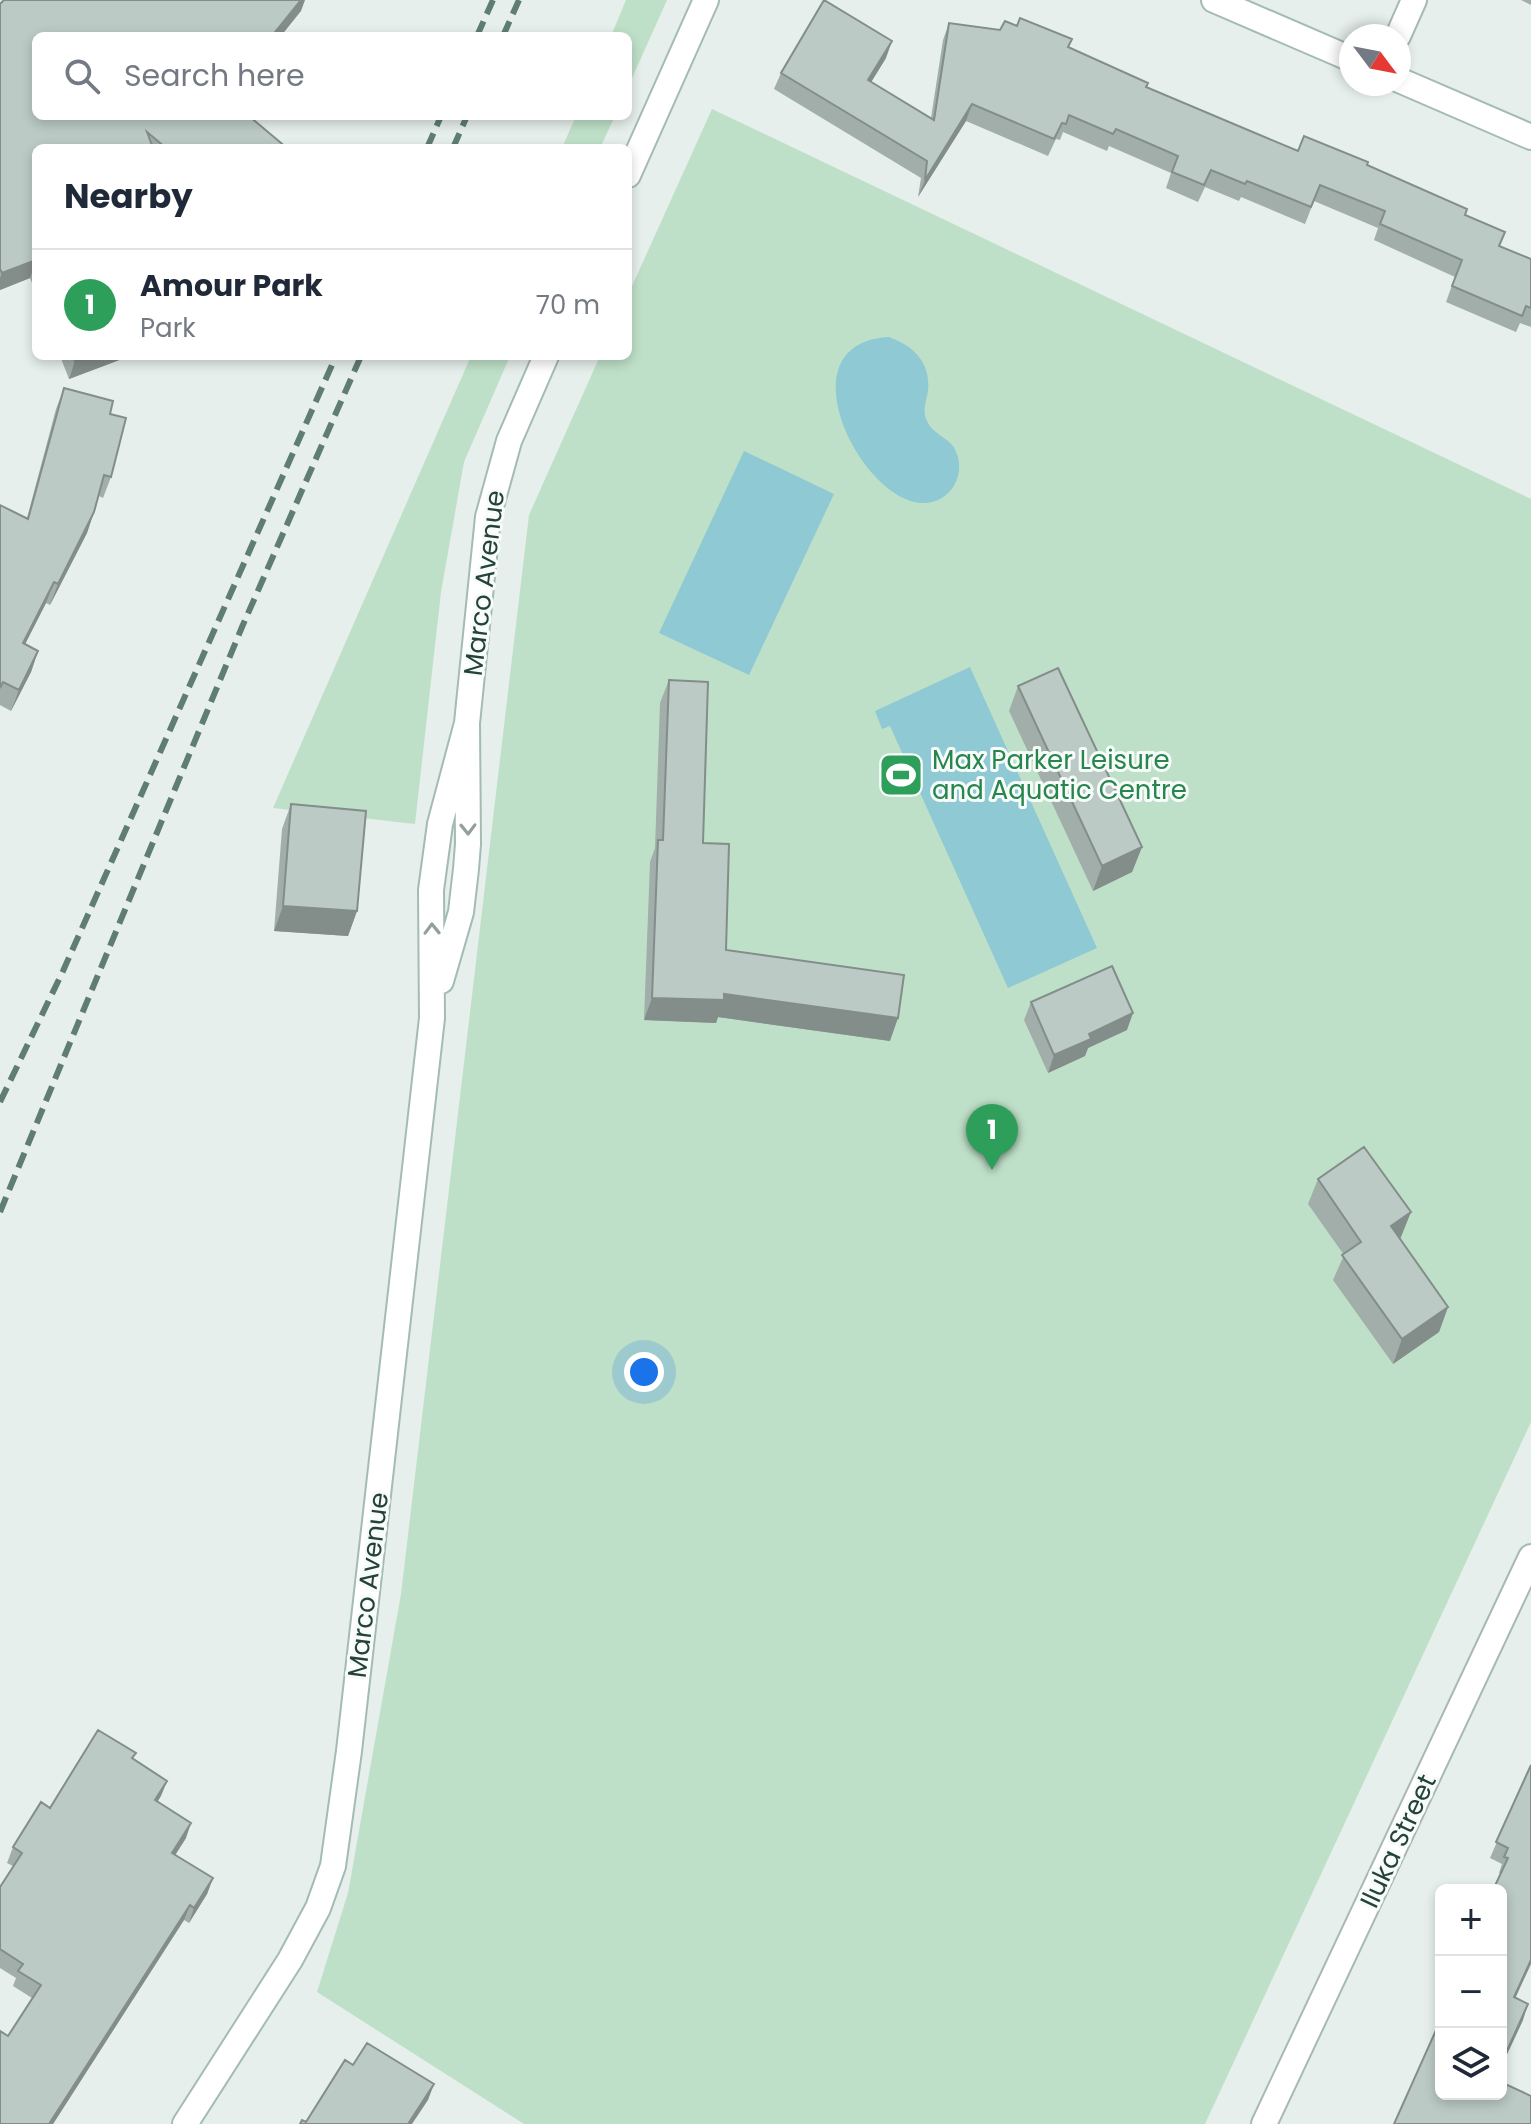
<!DOCTYPE html>
<html lang="en">
<head>
<meta charset="utf-8">
<style>
	:root { --surface:#fff; --page:#f2f2f3; --text:#1f2937; --muted:#747a83; --line:#e0e1e3; --accent:#ea580c }
	body { margin:0; font-family:Poppins,sans-serif; background:var(--page); color:var(--text) }
	.controls { position:absolute; right:24px; bottom:24px; display:grid; overflow:hidden; border-radius:12px; box-shadow:0 4px 12px #0003 }
	.controls button { width:72px; height:72px; display:grid; place-items:center; padding:0; border:0; border-bottom:2px solid var(--line); background:var(--surface); color:var(--text); font:40px sans-serif }
	.compass { position:absolute; left:1339px; top:24px; width:72px; height:72px; border-radius:50%; background:var(--surface); box-shadow:0 4px 12px #0003; rotate:122deg }
	.you { position:absolute; left:644px; top:1372px; width:28px; height:28px; margin:-20px; border:6px solid #fff; border-radius:50%; background:#1a73e8; box-shadow:0 0 0 12px #1a73e833 }
	.badge { display:grid; place-items:center; width:52px; height:52px; border-radius:50%; background:var(--accent); color:#fff; font-size:26px; font-weight:700 }
	.pin { position:absolute; translate:-50% -66px; filter:drop-shadow(0 2px 4px #0008) }
	.pin::after { content:''; position:absolute; top:42px; width:28px; height:24px; background:inherit; clip-path:polygon(0 0,100% 0,50% 100%) }
	.list { margin:0; padding:0; list-style:none }
	h2 { display:flex; justify-content:space-between; align-items:center; height:104px; margin:0; padding:0 32px; font-size:34px }
	h2 small { font-size:26px; font-weight:400; color:var(--muted) }
	.list li { display:grid; grid-template-columns:52px 1fr auto; gap:24px; align-items:center; box-sizing:border-box; height:112px; padding:0 32px; border-top:2px solid var(--line) }
	.list b { display:block; font-size:30px; white-space:nowrap }
	.list p { margin:0; font-size:26px; white-space:nowrap; color:var(--muted) }
	.list em { font-size:26px; font-style:normal; color:var(--muted) }
	.icon { flex:none; width:44px; height:44px; fill:none; stroke:currentColor; stroke-width:2; stroke-linecap:round; stroke-linejoin:round }
	.map { position:relative; flex:none; width:1531px; height:2124px; overflow:hidden }
	.search { position:absolute; background:var(--surface); box-shadow:0 4px 12px #0003; left:32px; top:32px; width:600px; height:88px; display:flex; align-items:center; gap:20px; box-sizing:border-box; padding:0 28px; border-radius:12px; color:var(--muted); font-size:30px }
	.panel { position:absolute; background:var(--surface); box-shadow:0 4px 12px #0003; left:32px; top:144px; width:600px; height:216px; border-radius:12px }
	.map>svg:first-child { display:block }
	.green { fill:#bfe0c8 }
	.water { fill:#8ec9d4 }
	.lines { fill:none; stroke-linecap:round; stroke-linejoin:round }
	.street-casing { stroke:#a8b8b2; stroke-width:28 }
	.secondary-casing { stroke:#a4bbb3; stroke-width:28 }
	.street { stroke:#fff; stroke-width:24 }
	.secondary { stroke:#fff; stroke-width:24 }
	.rail { stroke:#5f7d75; stroke-width:6; stroke-dasharray:16 8; stroke-linecap:butt }
	.wall { fill:#a1aea9 }
	.shaded-wall { fill:#838d89 }
	.building { fill:#bbcac4; stroke:#838d89; stroke-width:2 }
	.oneway { stroke:#92a09c }
	.labels { text-anchor:middle; stroke-width:6; stroke-linejoin:round; paint-order:stroke }
	.street-label { font-size:26px; fill:#24423a; stroke:#f7fbf9 }
	.leisure-label { font-size:26px; fill:#27864d; stroke:#f7fbf9; text-anchor:start }
</style>
</head>
<body>
<div class="map">
<svg width="1531" height="2124" viewBox="0 0 1531 2124">
	<rect width="100%" height="100%" fill="#e6efeb"/>
	<!-- green -->
	<path class="green" d="M 626,0 L 667,0 L 628,87 L 628,36 L 611,36 Z
		M 712,109 L 1531,499 L 1531,1422 L 1205,2124 L 524,2124 L 317,1992 L 348,1893 L 401,1594 L 529,515 L 600,356 L 628,356 L 628,295 Z
		M 576,116 L 615,116 L 600,148 L 562,148 Z
		M 471,356 L 510,356 L 464,462 L 441,592 L 415,824 L 273,808 Z"/>
	<!-- water -->
	<path class="water" d="M 889,337 C 914,346 931,363 928,391 C 926,402 922,411 927,421 C 932,433 946,437 953,446 C 965,464 959,489 940,499 C 877,533 771,343 889,337 Z
		M 744,451 L 834,494 L 749,675 L 659,633 Z
		M 970,667 L 1097,948 L 1008,988 L 890,726 L 882,729 L 875,711 Z"/>
	<g class="lines">
		<!-- street casing -->
		<g class="street-casing">
			<path id="street" d="M 1398,36 L 1414,0
				M 1264,2124 L 1531,1557"/>
		</g>
		<!-- secondary casing -->
		<g class="secondary-casing">
			<path id="secondary" d="M 1214,0 L 1351,59
				M 1399,80 L 1531,137
				M 628,175 L 706,0
				M 441,981 L 461,912 L 466,869 L 468,844 L 467,723 L 488,517 L 509,441 L 546,356
				M 185,2124 L 290,1960 L 318,1908 L 333,1866 L 349,1751 L 432,1018 L 431,890 L 440,824 L 467,723"/>
		</g>
		<!-- street -->
		<use href="#street" class="street"/>
		<!-- secondary -->
		<use href="#secondary" class="secondary"/>
		<!-- rail -->
		<path class="rail" d="M 477,36 L 493,0
			M 503,36 L 519,0
			M 427,148 L 441,116
			M 453,148 L 467,116
			M 0,1102 L 63,971 L 336,356
			M 0,1212 L 242,627 L 361,356"/>
	</g>
	<!-- wall -->
	<path class="wall" d="M 1521,0 L 1531,0 L 1531,5 Z
		M 0,4 L 301,11 L 36,36 L 287,148 L 36,148 L 36,293 L 30,278 L 0,290 Z
		M 949,23 L 1000,30 L 1069,47 L 1147,88 L 1298,151 L 1367,165 L 1465,215 L 1500,246 L 1531,259 L 1531,327 L 1520,323 L 1516,332 L 1446,302 L 1455,277 L 1374,240 L 1378,228 L 1314,201 L 1305,224 L 1241,197 L 1239,201 L 1205,187 L 1198,202 L 1166,188 L 1171,173 L 1109,146 L 1107,151 L 1063,132 L 1060,140 L 1056,139 L 1048,156 L 966,121 L 918,197 L 921,178 L 774,89 L 781,73 L 886,58 L 871,82 L 931,118 L 943,40 Z
		M 60,356 L 130,356 L 69,379 Z
		M 64,388 L 110,414 L 111,477 L 103,498 L 99,496 L 87,533 L 50,605 L 46,603 L 25,644 L 38,651 L 31,672 L 11,711 L 0,705 L 0,505 L 27,518 L 56,409 Z
		M 669,680 L 726,950 L 890,1041 L 718,1017 L 716,1023 L 644,1020 L 650,862 L 655,848 L 660,703 Z
		M 1018,686 L 1142,847 L 1132,872 L 1093,891 L 1009,711 Z
		M 291,804 L 357,911 L 348,936 L 274,931 L 282,829 Z
		M 1031,1002 L 1127,1030 L 1088,1048 L 1085,1056 L 1048,1073 L 1024,1020 Z
		M 1318,1179 L 1401,1237 L 1399,1239 L 1448,1307 L 1439,1332 L 1393,1364 L 1333,1280 L 1344,1255 L 1308,1204 Z
		M 136,1753 L 133,1759 L 167,1781 L 158,1801 L 186,1838 L 175,1855 L 213,1878 L 207,1894 L 189,1923 L 184,1920 L 53,2124 L 0,2124 L 8,2036 L 32,1998 L 13,1986 L 16,1978 L 0,1968 L 0,1887 L 13,1866 L 7,1863 L 13,1847 L 50,1808 Z
		M 1527,1772 L 1515,1998 L 1523,2020 L 1501,2067 L 1501,1874 L 1499,1873 L 1502,1864 L 1490,1858 Z"/>
	<!-- shaded-wall -->
	<path class="shaded-wall" d="M 301,0 L 305,0 L 301,11 L 281,36 L 272,36 Z
		M 892,41 L 886,58 L 862,97 L 868,80 Z
		M 972,104 L 966,121 L 918,197 L 925,180 Z
		M 36,260 L 30,278 L 0,290 L 0,278 L 2,273 Z
		M 88,356 L 130,356 L 69,379 L 75,361 Z
		M 94,512 L 87,533 L 50,605 L 58,584 Z
		M 54,582 L 46,603 L 15,664 L 23,643 Z
		M 38,651 L 31,672 L 11,711 L 19,690 Z
		M 1142,847 L 1132,872 L 1093,891 L 1102,866 Z
		M 283,906 L 357,911 L 348,936 L 274,931 Z
		M 724,994 L 898,1018 L 890,1041 L 718,1017 L 716,1023 L 644,1020 L 652,998 Z
		M 1133,1013 L 1127,1030 L 1088,1048 L 1085,1056 L 1048,1073 L 1054,1055 L 1089,1034 Z
		M 1411,1212 L 1401,1237 L 1382,1251 L 1391,1226 Z
		M 1448,1307 L 1439,1332 L 1393,1364 L 1402,1339 Z
		M 167,1781 L 161,1796 L 149,1815 L 155,1800 Z
		M 191,1823 L 186,1838 L 167,1868 L 172,1853 Z
		M 213,1878 L 207,1894 L 189,1923 L 194,1908 Z
		M 190,1905 L 184,1920 L 53,2124 L 49,2124 Z
		M 1531,1960 L 1531,1964 L 1508,2014 L 1514,1997 Z
		M 1528,2004 L 1523,2020 L 1501,2067 L 1501,2064 Z
		M 434,2084 L 428,2100 L 412,2124 L 408,2124 Z"/>
	<!-- building -->
	<path class="building" d="M 4,0 L 301,0 L 272,36 L 36,36 L 36,116 L 249,116 L 287,148 L 166,148 L 147,132 L 153,148 L 36,148 L 36,260 L 2,273 L 0,269 L 0,4 Z
		M 824,0 L 892,41 L 868,80 L 934,120 L 949,23 L 1000,30 L 1005,21 L 1017,26 L 1020,18 L 1072,39 L 1068,47 L 1148,83 L 1146,87 L 1298,151 L 1304,136 L 1368,162 L 1367,165 L 1467,209 L 1465,215 L 1505,232 L 1499,246 L 1531,259 L 1531,308 L 1526,306 L 1522,316 L 1452,286 L 1462,260 L 1380,224 L 1385,211 L 1320,185 L 1311,207 L 1247,181 L 1245,184 L 1211,170 L 1204,185 L 1172,172 L 1178,156 L 1116,129 L 1113,134 L 1069,115 L 1066,124 L 1062,123 L 1054,139 L 972,104 L 925,180 L 927,161 L 781,73 Z
		M 73,356 L 88,356 L 75,361 Z
		M 64,388 L 113,401 L 110,414 L 126,418 L 111,477 L 104,475 L 94,512 L 58,584 L 54,582 L 23,643 L 38,651 L 19,690 L 3,682 L 0,688 L 0,505 L 28,519 Z
		M 1058,668 L 1142,847 L 1102,866 L 1018,686 Z
		M 669,680 L 708,682 L 703,843 L 729,844 L 726,950 L 904,975 L 898,1018 L 724,994 L 724,1000 L 652,998 L 658,840 L 663,840 Z
		M 291,804 L 366,811 L 357,911 L 283,906 Z
		M 1112,966 L 1133,1013 L 1089,1034 L 1091,1039 L 1054,1055 L 1031,1002 Z
		M 1364,1147 L 1411,1212 L 1391,1226 L 1448,1307 L 1402,1339 L 1342,1255 L 1361,1242 L 1318,1179 Z
		M 98,1730 L 136,1753 L 132,1758 L 167,1781 L 155,1800 L 191,1823 L 172,1853 L 213,1878 L 194,1908 L 190,1905 L 49,2124 L 0,2124 L 0,2031 L 8,2036 L 41,1985 L 18,1971 L 23,1964 L 0,1949 L 0,1887 L 22,1853 L 13,1847 L 41,1802 L 50,1808 Z
		M 1531,1765 L 1531,1960 L 1514,1997 L 1528,2004 L 1501,2064 L 1501,1890 L 1493,1890 L 1508,1858 L 1504,1857 L 1508,1848 L 1496,1842 Z
		M 1441,2019 L 1441,2094 L 1501,2094 L 1501,2082 L 1531,2096 L 1531,2124 L 1394,2124 Z
		M 367,2043 L 434,2084 L 408,2124 L 300,2124 L 302,2120 L 306,2122 L 345,2060 L 353,2065 Z"/>
	<!-- one-way arrows -->
	<defs><path id="oneway-chevron" d="M-2-3.5L2.5 0L-2 3.5" fill="none" stroke-width="1.6" stroke-linecap="round" stroke-linejoin="round" transform="scale(2)"/></defs>
	<g class="oneway">
		<use href="#oneway-chevron" transform="translate(468 829) rotate(89)"/>
		<use href="#oneway-chevron" transform="translate(432 929) rotate(-91)"/>
	</g>
	<!-- icons -->
	<defs>
		<g id="stadium-square" transform="scale(2.3)"><rect x="-9" y="-9" width="18" height="18" rx="4" fill="#2e9e5b" stroke="#f7fbf9"/><path d="M0-5a6.5 5 0 1 0 0 10a6.5 5 0 1 0 0-10ZM-3.5-1.8h7v3.6h-7Z" fill="#fff"/></g>
	</defs>
	<g fill-rule="evenodd">
		<use href="#stadium-square" x="901" y="775"/>
	</g>
	<g class="labels">
		<!-- street labels -->
		<g class="street-label">
			<text transform="translate(484 583) rotate(-83)" y="9">Marco Avenue</text>
			<text transform="translate(368 1585) rotate(-83)" y="9">Marco Avenue</text>
			<text transform="translate(1398 1841) rotate(-65)" y="9">Iluka Street</text>
		</g>
		<!-- leisure labels -->
		<g class="leisure-label">
			<text x="932" y="769">Max Parker Leisure<tspan x="932" dy="30">and Aquatic Centre</tspan></text>
		</g>
	</g>
</svg>
<div class="controls">
<button>+</button>
<button>−</button>
<button><svg class="icon" aria-label="layers" viewBox="0 0 24 24"><path d="M12 4l9 5-9 5-9-5zM3 14l9 5 9-5"/></svg></button>
</div>
<svg class="compass" viewBox="-18 -18 36 36"><path d="M0-13l5 13h-10z" fill="#e53935"/><path d="M0 13l5-13h-10z" fill="#747a83"/></svg>
<div class="you"></div>
<div class="pin badge" style="left:992px;top:1170px;background:#2e9e5b">1</div>
<div class="search"><svg class="icon" aria-label="search" viewBox="0 0 24 24"><circle cx="10" cy="10" r="6"/><path d="M15 15l6 6"/></svg>Search here</div>
<section class="panel">
<h2>Nearby<small></small></h2>
<ul class="list">
<li><span class="badge" style="background:#2e9e5b">1</span><div><b>Amour Park</b><p>Park</p></div><em>70 m</em></li>
</ul>
</section>
</div>
</body>
</html>
